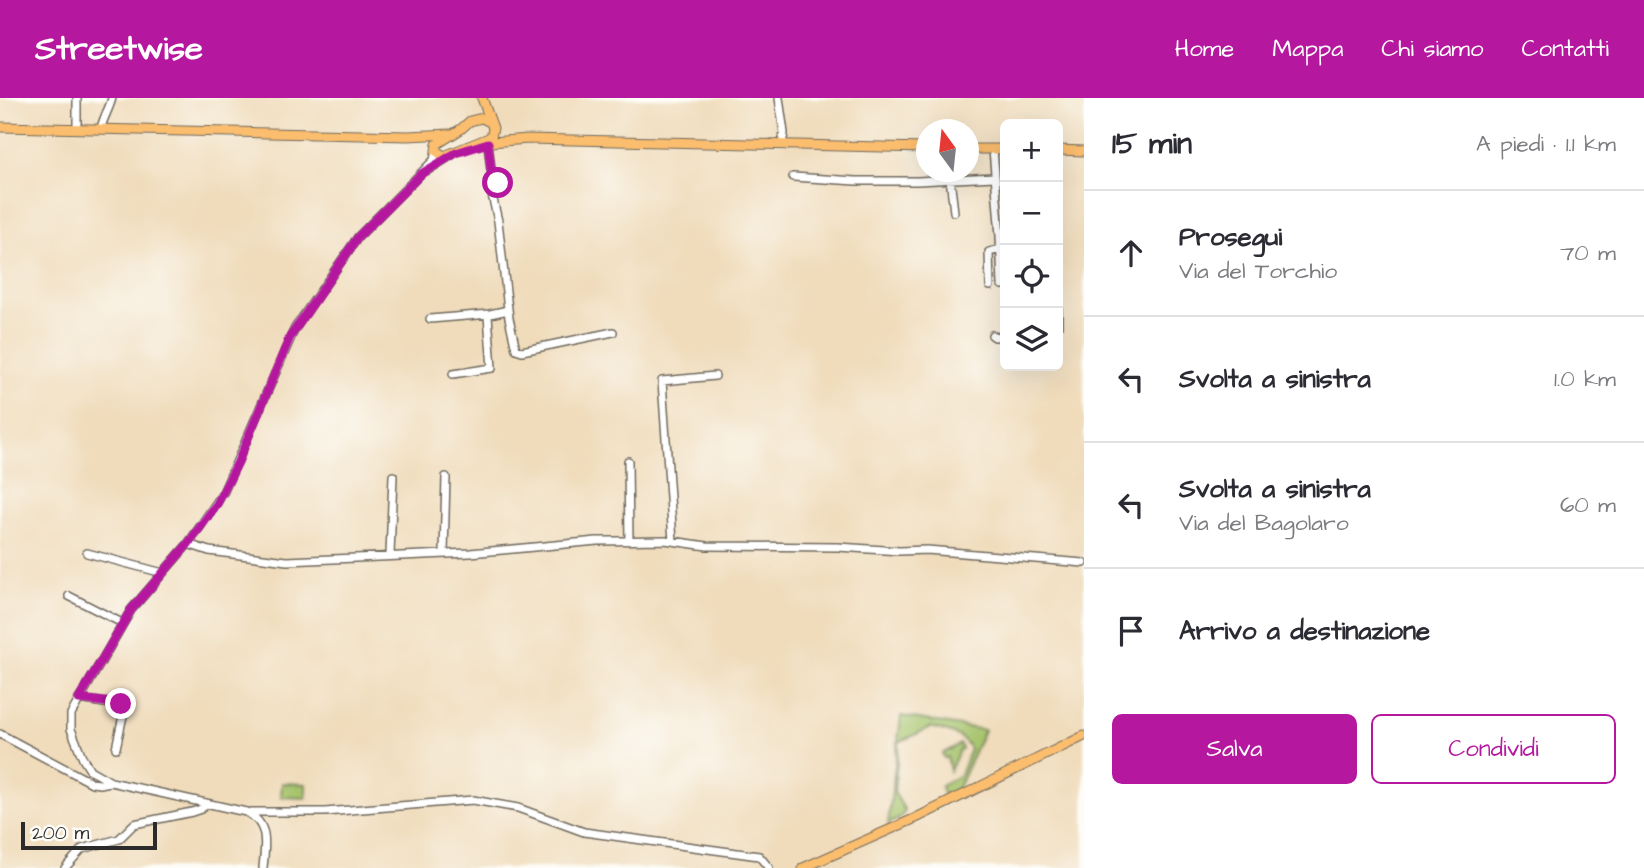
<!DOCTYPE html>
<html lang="it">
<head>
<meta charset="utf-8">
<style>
	:root { --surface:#fff; --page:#f2f2f3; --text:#2b2b33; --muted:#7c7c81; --line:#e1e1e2; --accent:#b5179e }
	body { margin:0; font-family:"Architects Daughter",sans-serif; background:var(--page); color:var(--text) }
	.controls { position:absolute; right:21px; top:21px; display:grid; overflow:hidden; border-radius:10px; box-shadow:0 7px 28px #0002 }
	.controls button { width:63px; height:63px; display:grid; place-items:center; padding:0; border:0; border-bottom:2px solid var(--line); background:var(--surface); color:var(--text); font:35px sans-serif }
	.compass { position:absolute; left:916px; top:21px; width:63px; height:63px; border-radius:50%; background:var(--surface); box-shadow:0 7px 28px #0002; rotate:345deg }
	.scale { position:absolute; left:21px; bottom:18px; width:136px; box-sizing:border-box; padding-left:7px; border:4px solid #2b2b2b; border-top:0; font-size:19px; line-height:24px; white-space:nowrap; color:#2b2b2b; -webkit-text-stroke:5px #fdfcf7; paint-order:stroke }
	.stop { position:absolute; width:21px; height:21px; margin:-16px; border:5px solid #b5179e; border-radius:50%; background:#fff }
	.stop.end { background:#b5179e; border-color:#fff; box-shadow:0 2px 7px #0008 }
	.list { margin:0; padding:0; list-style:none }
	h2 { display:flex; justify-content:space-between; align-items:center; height:91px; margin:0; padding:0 28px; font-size:30px }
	h2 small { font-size:23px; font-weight:400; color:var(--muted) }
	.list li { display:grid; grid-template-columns:46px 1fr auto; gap:21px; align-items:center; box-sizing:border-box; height:126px; padding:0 28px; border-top:2px solid var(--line) }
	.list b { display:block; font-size:26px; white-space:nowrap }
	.list p { margin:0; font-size:23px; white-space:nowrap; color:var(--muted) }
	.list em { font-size:23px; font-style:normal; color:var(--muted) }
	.actions { display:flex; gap:14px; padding:21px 28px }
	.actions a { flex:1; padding:16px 0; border:2px solid var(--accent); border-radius:10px; text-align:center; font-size:24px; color:var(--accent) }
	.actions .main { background:var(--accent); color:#fff }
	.icon { flex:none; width:38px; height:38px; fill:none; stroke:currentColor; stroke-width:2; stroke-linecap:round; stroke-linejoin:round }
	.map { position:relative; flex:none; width:1084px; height:770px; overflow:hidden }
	header { display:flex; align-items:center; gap:42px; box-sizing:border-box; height:98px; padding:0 35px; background:var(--accent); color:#fff }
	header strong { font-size:33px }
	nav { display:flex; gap:38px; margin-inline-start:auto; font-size:24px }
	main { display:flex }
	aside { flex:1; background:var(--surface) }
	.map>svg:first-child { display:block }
	.green { fill:#a5c36b; stroke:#68774b; stroke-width:2 }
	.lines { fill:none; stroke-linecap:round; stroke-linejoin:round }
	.minor-casing { stroke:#70695d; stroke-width:10 }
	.major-casing { stroke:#70695d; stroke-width:11 }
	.minor { stroke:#fff; stroke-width:7 }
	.major { stroke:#fbbd6e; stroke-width:9 }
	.route { stroke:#b5179e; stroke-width:9 }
</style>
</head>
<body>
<header>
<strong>Streetwise</strong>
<nav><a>Home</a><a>Mappa</a><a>Chi siamo</a><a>Contatti</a></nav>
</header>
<main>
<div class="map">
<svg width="1084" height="770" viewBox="0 0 1084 770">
	<rect width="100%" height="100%" fill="#fdfcf7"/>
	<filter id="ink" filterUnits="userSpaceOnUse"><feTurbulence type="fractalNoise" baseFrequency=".0143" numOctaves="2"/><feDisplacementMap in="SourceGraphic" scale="14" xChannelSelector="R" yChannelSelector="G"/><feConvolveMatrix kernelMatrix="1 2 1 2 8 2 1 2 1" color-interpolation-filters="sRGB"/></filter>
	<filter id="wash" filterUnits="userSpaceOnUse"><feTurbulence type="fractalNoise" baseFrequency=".00686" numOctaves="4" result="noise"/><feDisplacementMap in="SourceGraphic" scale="28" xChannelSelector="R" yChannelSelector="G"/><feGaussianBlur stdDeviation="1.57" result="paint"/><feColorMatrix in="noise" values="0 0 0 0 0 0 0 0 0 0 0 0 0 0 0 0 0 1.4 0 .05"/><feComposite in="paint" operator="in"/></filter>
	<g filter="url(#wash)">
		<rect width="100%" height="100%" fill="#f0dcbb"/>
		<!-- green -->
		<path class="green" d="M 901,618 L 984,632 L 956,694 L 943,696 L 941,688 L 960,677 L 970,651 C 963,635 946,634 931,629 L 899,644 L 894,694 L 905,713 L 899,721 L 888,726 Z
			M 960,646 L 962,651 L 959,652 L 950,673 L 947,659 L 944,660 L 942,656 Z
			M 282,685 L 306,686 L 306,700 L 281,699 Z"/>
	</g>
	<g filter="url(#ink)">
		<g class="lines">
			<!-- minor casing -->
			<g class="minor-casing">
				<path id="minor" d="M 779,0 L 784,35 L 782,46
					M 77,31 L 77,0
					M 101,31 C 102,22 109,12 112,0
					M 488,45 L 491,72 L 499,77 L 498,84 L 493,90 L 492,97 L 498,123 L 509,220 L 516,251 L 522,253 L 613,234
					M 993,51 L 1000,138 L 1002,187 L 1005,187
					M 428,72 L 453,56
					M 793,79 L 856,83 L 918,83 L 994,79
					M 950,80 L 954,114
					M 990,188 L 989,154 L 1001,151
					M 1058,208 L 1058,228
					M 430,221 L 490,216
					M 992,237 L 995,239 L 1005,237
					M 453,276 L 492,270 L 488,218 L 490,216 L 508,212
					M 628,363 L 629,443
					M 673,443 L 662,283 L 715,278
					M 188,446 L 209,453 L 287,463 L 470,455 L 597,443 L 665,442 L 707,448 L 838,449 L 900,453 L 927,452 L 1084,465
					M 87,455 L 163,475
					M 444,455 L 446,379
					M 390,457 L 393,378
					M 69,498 L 122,525
					M 79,601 L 123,608 L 124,613 L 116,650
					M 0,636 L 92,685 L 100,686 L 110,684
					M 251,714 L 325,714 L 473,702 L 518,710 L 584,734 L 759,758 L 769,770
					M 65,770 L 82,751 L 119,741 L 134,726 L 192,714 L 201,711 L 205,706
					M 263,770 C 265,747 270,726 246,714 L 111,684 L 90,672 L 83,661 L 71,631 L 71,616 L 131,512 L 188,446 L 223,395 L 295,230 L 358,139 L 429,67 L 434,62 L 436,53"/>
			</g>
			<!-- major casing -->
			<g class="major-casing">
				<path id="major" d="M 482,0 L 493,30 L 491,39 L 444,58 L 436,53 L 437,46 L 461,31 L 470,23 L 482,20 L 490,24
					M 0,29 L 408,38 L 451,36
					M 480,45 L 528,41 L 926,50
					M 968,51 L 1005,51
					M 1058,52 L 1084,53
					M 803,770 L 916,720 L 1084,638"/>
			</g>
			<!-- minor -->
			<use href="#minor" class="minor"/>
			<!-- major -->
			<use href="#major" class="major"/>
		</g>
	</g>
	<g class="lines" filter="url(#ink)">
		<!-- route -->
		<path class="route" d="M 121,606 L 79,601 L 131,512 L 188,446 L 217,406 L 238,364 L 290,239 L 358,139 L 421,76 L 456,55 L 488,45 L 491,72 L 499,77 L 498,85"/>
	</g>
</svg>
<div class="controls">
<button>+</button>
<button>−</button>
<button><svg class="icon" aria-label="locate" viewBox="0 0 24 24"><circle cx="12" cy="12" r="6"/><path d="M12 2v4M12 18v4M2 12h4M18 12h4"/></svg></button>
<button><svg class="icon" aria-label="layers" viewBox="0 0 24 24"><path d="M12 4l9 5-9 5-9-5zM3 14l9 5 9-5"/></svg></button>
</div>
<svg class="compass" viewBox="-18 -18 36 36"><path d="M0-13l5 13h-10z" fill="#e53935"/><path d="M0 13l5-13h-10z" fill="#7c7c81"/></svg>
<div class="scale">200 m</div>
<div class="stop" style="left:498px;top:85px"></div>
<div class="stop end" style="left:121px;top:606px"></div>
</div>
<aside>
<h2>15 min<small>A piedi · 1.1 km</small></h2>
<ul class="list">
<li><svg class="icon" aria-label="ahead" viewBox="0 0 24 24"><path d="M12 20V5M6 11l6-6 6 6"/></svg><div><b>Prosegui</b><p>Via del Torchio</p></div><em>70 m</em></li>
<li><svg class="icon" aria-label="left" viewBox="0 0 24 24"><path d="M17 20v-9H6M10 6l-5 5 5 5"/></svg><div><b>Svolta a sinistra</b></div><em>1.0 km</em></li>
<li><svg class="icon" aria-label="left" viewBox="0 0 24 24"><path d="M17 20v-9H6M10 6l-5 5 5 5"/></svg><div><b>Svolta a sinistra</b><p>Via del Bagolaro</p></div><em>60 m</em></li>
<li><svg class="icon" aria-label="arrive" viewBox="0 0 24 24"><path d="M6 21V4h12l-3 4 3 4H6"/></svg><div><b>Arrivo a destinazione</b></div></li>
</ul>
<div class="actions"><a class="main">Salva</a><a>Condividi</a></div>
</aside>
</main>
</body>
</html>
